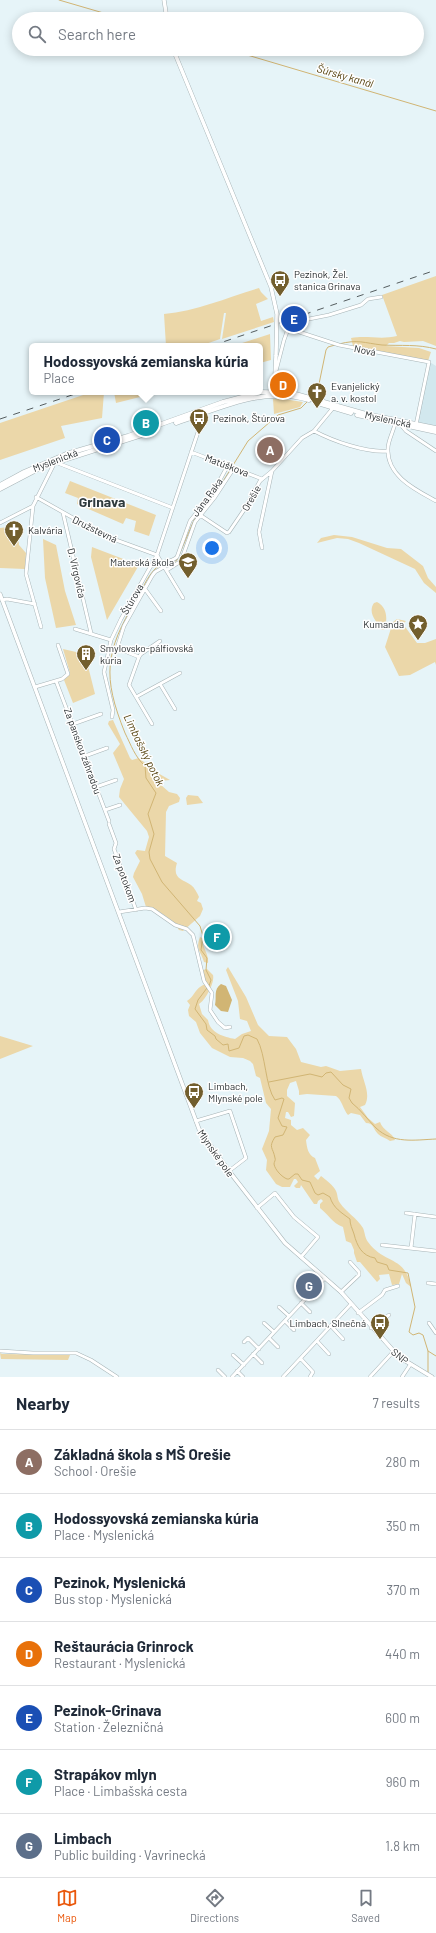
<!DOCTYPE html>
<html lang="en">
<head>
<meta charset="utf-8">
<style>
	:root { --surface:#fff; --page:#f6f6f7; --text:#1f2937; --muted:#747a83; --line:#e0e1e3; --accent:#ea580c }
	body { margin:0; font-family:Barlow,sans-serif; background:var(--page); color:var(--text) }
	.you { position:absolute; left:212px; top:548px; width:14px; height:14px; margin:-10px; border:3px solid #fff; border-radius:50%; background:#1a73e8; box-shadow:0 0 0 6px #1a73e833 }
	.badge { display:grid; place-items:center; width:26px; height:26px; border-radius:50%; background:var(--accent); color:#fff; font-size:13px; font-weight:700 }
	.pin { position:absolute; translate:-50% -50%; border:2px solid #fff; box-shadow:0 1px 4px #0006 }
	.popup { position:absolute; left:29px; top:343px; width:234px; height:52px; box-sizing:border-box; display:grid; place-content:center; border-radius:6px; background:var(--surface); filter:drop-shadow(0 1px 3px #0005); font-size:13px; white-space:nowrap; color:var(--muted) }
	.popup b { font-size:15px; color:var(--text) }
	.popup::after { content:''; position:absolute; left:50%; top:100%; margin-left:-8px; border:8px solid transparent; border-top-color:var(--surface) }
	.list { margin:0; padding:0; list-style:none }
	h2 { display:flex; justify-content:space-between; align-items:center; height:52px; margin:0; padding:0 16px; font-size:17px }
	h2 small { font-size:13px; font-weight:400; color:var(--muted) }
	.list li { display:grid; grid-template-columns:26px 1fr auto; gap:12px; align-items:center; box-sizing:border-box; height:64px; padding:0 16px; border-top:1px solid var(--line) }
	.list b { display:block; font-size:15px; white-space:nowrap }
	.list p { margin:0; font-size:13px; white-space:nowrap; color:var(--muted) }
	.list em { font-size:13px; font-style:normal; color:var(--muted) }
	.icon { flex:none; width:22px; height:22px; fill:none; stroke:currentColor; stroke-width:2; stroke-linecap:round; stroke-linejoin:round }
	.map { position:relative; flex:none; width:436px; height:1377px; overflow:hidden }
	.search { position:absolute; background:var(--surface); box-shadow:0 2px 10px #0003; left:12px; right:12px; top:12px; height:44px; display:flex; align-items:center; gap:10px; box-sizing:border-box; padding:0 14px; border-radius:22px; color:var(--muted); font-size:15px }
	.sheet { height:500px; background:var(--surface) }
	nav { display:flex; justify-content:space-around; align-items:center; box-sizing:border-box; height:56px; border-top:1px solid var(--line); background:var(--surface); font-size:11px; color:var(--muted) }
	nav a { display:grid; justify-items:center; gap:2px }
	nav .on { color:var(--accent) }
	.map>svg:first-child { display:block }
	.built { fill:#d2e8ee }
	.green { fill:#ebd7a9 }
	.water { fill:#d1b574 }
	.lines { fill:none; stroke-linecap:round; stroke-linejoin:round }
	.stream { stroke:#d1b574; stroke-width:1 }
	.minor-casing { stroke:#a7b4b7; stroke-width:4 }
	.tertiary-casing { stroke:#a7b4b7; stroke-width:4.5 }
	.secondary-casing { stroke:#a7b4b7; stroke-width:5 }
	.minor { stroke:#fff; stroke-width:3 }
	.tertiary { stroke:#fff; stroke-width:3.5 }
	.secondary { stroke:#fff; stroke-width:4 }
	.rail { stroke:#555d5f; stroke-width:1; stroke-dasharray:7 7; stroke-linecap:butt }
	.tertiary-bridge-casing { stroke:#a7b4b7; stroke-width:4.5; stroke-linecap:butt }
	.tertiary-bridge { stroke:#fff; stroke-width:3.5 }
	.labels { text-anchor:middle; stroke-width:3; stroke-linejoin:round; paint-order:stroke }
	.poi-label { font-size:10px; fill:#272c2e; stroke:#fefefe; text-anchor:start }
	.street-label { font-size:10px; fill:#272c2e; stroke:#fefefe }
	.water-label { font-size:11px; font-style:italic; fill:#56430f; stroke:#fefefe }
	.district-label { font-size:14px; font-weight:bold; fill:#2f3a3d; stroke:#fefefe }
</style>
</head>
<body>
<div class="map">
<svg width="436" height="1377" viewBox="0 0 436 1377">
	<rect width="100%" height="100%" fill="#e6f4f8"/>
	<!-- built -->
	<path class="built" d="M 428,361 L 436,366 L 436,426 L 415,423 Z"/>
	<!-- green -->
	<path class="green" d="M 436,276 L 436,346 L 423,341 L 404,342 L 400,341 L 394,343 L 389,343 L 386,346 L 419,348 L 431,352 L 428,361 L 353,346 L 351,338 C 367,335 380,340 397,336 L 382,295 Z
		M 259,288 L 261,292 L 268,299 L 256,304 L 261,321 L 273,317 L 274,322 L 222,339 L 226,313 L 224,313 L 220,339 L 200,346 L 166,346 L 164,314 C 197,311 228,297 259,288 Z
		M 270,334 L 271,360 L 260,363 L 260,346 L 233,346 Z
		M 92,392 L 104,392 L 102,418 L 61,426 L 65,438 L 0,460 L 0,423 Z
		M 114,392 L 156,392 L 156,393 L 116,403 Z
		M 273,399 L 283,399 L 303,402 L 300,407 L 274,414 Z
		M 70,481 L 156,515 L 149,536 L 134,531 L 136,521 L 126,518 L 123,524 L 77,504 L 78,498 L 65,493 Z
		M 17,526 L 19,545 L 26,553 L 25,569 L 0,568 L 0,528 Z
		M 334,535 L 352,537 L 387,548 L 401,549 L 423,566 L 428,578 L 436,587 L 436,593 L 424,583 L 415,569 L 359,543 L 348,539 L 337,538 L 317,543 L 321,538 Z
		M 43,539 L 56,545 L 65,591 L 76,625 L 56,628 L 45,578 Z
		M 92,547 L 139,565 L 107,620 L 91,557 Z
		M 377,602 C 388,608 387,619 385,629 L 382,630 C 377,622 367,613 374,603 Z
		M 397,619 L 406,621 L 402,625 L 406,628 L 417,643 L 425,643 L 436,639 L 436,665 L 435,662 L 410,675 L 399,676 L 385,647 L 393,622 Z
		M 63,649 L 85,654 L 95,694 L 73,703 L 64,680 L 70,673 Z
		M 113,720 L 130,758 L 132,760 L 139,758 L 156,772 L 170,780 L 160,781 L 161,785 L 169,792 L 177,794 L 180,798 L 179,802 L 169,806 L 166,812 L 165,856 L 177,863 C 172,879 182,879 191,885 C 195,888 197,893 199,897 L 197,901 L 201,903 L 203,909 L 200,916 L 183,931 L 179,930 C 172,918 159,911 146,907 L 142,894 L 133,877 L 134,873 L 140,861 L 135,853 L 137,850 L 145,851 L 149,837 L 147,831 L 119,797 L 120,789 L 124,779 L 113,753 L 120,744 L 108,724 L 109,721 Z
		M 188,795 L 198,796 L 203,803 L 187,805 L 186,798 Z
		M 200,937 L 202,938 C 202,947 209,954 208,963 L 204,962 C 201,951 195,950 200,937 Z
		M 228,967 L 246,997 L 258,1025 L 269,1036 L 287,1037 L 296,1049 L 301,1062 L 321,1067 L 326,1066 L 340,1071 L 361,1069 C 363,1082 371,1093 365,1105 L 360,1107 L 368,1118 L 375,1124 L 380,1122 C 383,1131 392,1132 395,1140 L 390,1141 C 386,1138 381,1137 378,1134 C 373,1129 374,1123 366,1123 L 360,1115 L 351,1113 L 348,1115 C 343,1109 342,1100 336,1096 L 307,1094 L 299,1095 L 299,1091 L 296,1081 L 290,1083 L 287,1090 L 287,1096 L 295,1103 L 294,1116 L 291,1117 L 288,1112 L 286,1112 L 285,1118 L 291,1120 L 291,1125 L 297,1130 L 303,1128 L 310,1135 L 306,1140 C 307,1148 308,1155 315,1158 L 320,1171 L 314,1176 L 318,1180 L 321,1176 C 325,1179 334,1186 336,1191 C 338,1195 337,1199 340,1203 C 346,1212 357,1218 363,1228 C 365,1233 365,1238 368,1242 C 385,1265 405,1255 411,1287 L 406,1283 L 402,1274 L 399,1284 L 392,1285 L 389,1274 L 379,1275 L 380,1279 L 377,1282 L 360,1262 L 357,1262 L 354,1253 L 354,1250 L 351,1243 L 346,1241 L 343,1227 C 332,1223 328,1214 320,1208 L 320,1204 L 323,1201 L 321,1199 L 318,1201 L 317,1204 L 314,1204 L 301,1185 L 300,1188 L 296,1188 L 294,1186 L 298,1182 L 296,1179 L 294,1179 L 290,1187 L 282,1187 L 276,1184 L 266,1170 L 267,1160 L 262,1149 L 269,1131 L 271,1109 L 266,1103 L 260,1078 L 256,1076 L 253,1064 L 250,1061 L 243,1058 L 230,1057 L 212,1048 L 200,1033 L 196,1022 L 189,1016 L 188,1010 L 190,1005 L 187,1001 C 195,996 194,989 205,984 L 203,970 L 207,969 L 213,975 C 215,983 205,1001 199,1004 L 202,1014 L 208,1020 C 210,1033 224,1037 235,1039 L 242,1034 L 251,1031 L 247,1021 L 240,1019 L 238,1001 L 226,970 Z
		M 0,1036 L 33,1046 L 0,1059 Z
		M 0,1353 L 2,1354 L 70,1355 L 68,1360 L 1,1359 Z"/>
	<!-- water -->
	<path class="water" d="M 221,984 L 226,986 L 232,1000 L 228,1012 L 221,1011 L 215,1005 C 217,996 213,990 221,984 Z"/>
	<g class="lines">
		<!-- stream -->
		<path class="stream" d="M 59,0 L 124,19
			M 227,49 L 436,111
			M 339,344 C 358,339 364,343 382,345 C 401,346 418,344 436,349
			M 311,397 L 319,384 L 326,350 L 328,347 L 335,345
			M 217,491 L 248,441 L 278,415 L 301,408 L 308,401
			M 209,986 L 211,980 L 206,970 L 207,958 L 201,950 L 203,936 L 200,926 L 162,882 L 150,859 L 149,852 L 154,834 L 148,814 L 156,793 L 146,778 L 145,766 C 135,757 131,745 125,733 C 102,676 105,652 136,600 C 142,590 147,577 155,569 C 161,563 171,565 177,560 L 194,520 L 214,495
			M 207,988 L 198,1000 L 195,1009 L 206,1024 L 207,1030 L 215,1036 L 216,1039 L 223,1045 L 228,1044 L 229,1051 L 239,1048 L 244,1036 L 248,1035 L 257,1039 C 266,1055 265,1086 275,1100 L 282,1098 L 284,1099 L 278,1118 L 282,1126 L 287,1127 L 283,1135 L 275,1137 C 268,1148 273,1147 275,1158 C 276,1160 274,1162 274,1164 C 275,1170 282,1177 287,1179 L 289,1179 L 295,1174 L 298,1174 L 302,1180 L 310,1182 L 315,1193 L 318,1195 L 323,1193 L 330,1197 C 333,1208 342,1213 350,1219 C 350,1225 352,1228 354,1234 C 357,1246 362,1256 375,1258 L 377,1262 L 387,1265 L 389,1270 L 408,1273 L 415,1307 L 409,1332 L 413,1335 L 419,1333 L 423,1335 L 428,1351 L 428,1372
			M 269,1082 L 310,1074 L 322,1077 L 326,1073 L 331,1072 L 343,1085 L 351,1089 L 349,1098 L 352,1103 C 361,1110 368,1120 376,1128 C 393,1144 414,1140 436,1139
			M 428,1351 L 436,1356"/>
		<!-- minor casing -->
		<g class="minor-casing">
			<path id="minor" d="M 290,329 L 339,345 L 429,362 L 416,425
				M 276,371 L 284,340 L 288,329 L 309,319 L 329,315 L 361,305 L 368,299 L 381,297
				M 395,424 C 393,432 388,441 388,448 C 386,476 416,490 436,501
				M 401,425 L 406,431 L 436,451
				M 314,431 C 333,441 366,453 388,451
				M 191,452 L 262,479
				M 36,497 L 105,536 L 157,555
				M 63,513 L 91,633
				M 200,515 L 227,533 L 229,532 L 244,510 L 260,481 L 272,471 L 302,438 L 314,431 L 333,408
				M 0,523 L 33,506
				M 262,548 L 259,532 L 272,471
				M 157,555 L 183,598
				M 152,566 C 159,560 170,564 177,557 L 190,521 L 214,491 L 228,465
				M 167,570 L 181,561 L 195,522 L 215,497 L 234,468
				M 145,589 L 161,611
				M 2,600 L 7,599 L 35,604
				M 41,627 L 26,574 L 33,506 L 55,462 L 173,508
				M 75,629 L 111,640
				M 160,641 L 141,654 L 139,657 L 117,648 L 124,626 L 152,576 L 155,572 L 164,567
				M 139,657 L 129,685 L 152,724
				M 56,681 L 109,821
				M 160,684 L 175,709
				M 35,687 L 62,679 L 68,674 L 58,645
				M 136,697 L 180,673
				M 112,717 L 113,710 L 104,672 L 111,640 L 121,619 L 157,555 L 198,432 L 198,413
				M 73,724 L 101,714
				M 85,756 L 107,748
				M 96,787 L 116,780
				M 105,810 L 120,805
				M 109,824 L 116,843 L 114,849 L 136,910
				M 119,912 L 145,908 L 152,909 L 175,925 L 187,929 L 193,935 L 204,981 L 212,993 L 210,1010 L 218,1022 L 225,1028 L 230,1027
				M 196,1121 L 230,1111 L 246,1158 L 229,1171
				M 257,1208 L 275,1193 L 294,1217 L 318,1237 L 301,1257
				M 406,1213 L 436,1217
				M 382,1245 L 436,1251
				M 411,1248 L 415,1214
				M 428,1283 L 436,1284
				M 341,1292 L 359,1275 L 359,1272 L 350,1262
				M 301,1303 L 310,1312
				M 279,1307 L 289,1316
				M 358,1313 L 382,1295 L 385,1290 L 398,1286
				M 285,1321 L 294,1330
				M 264,1323 L 274,1332
				M 429,1323 L 436,1333
				M 331,1326 L 343,1339
				M 371,1328 L 389,1315
				M 269,1338 L 278,1347
				M 317,1341 L 329,1354
				M 244,1342 L 248,1338 L 259,1349
				M 0,1351 L 33,1353 L 76,1353 L 91,1360 L 117,1377
				M 253,1354 L 262,1363
				M 233,1355 L 244,1365
				M 301,1359 L 313,1372 L 310,1377
				M 218,1370 L 225,1377
				M 237,1371 L 243,1377
				M 232,1377 L 325,1278
				M 283,1377 L 351,1304
				M 370,1377 L 393,1352
				M 402,1377 L 410,1365"/>
		</g>
		<!-- tertiary casing -->
		<g class="tertiary-casing">
			<path id="tertiary" d="M 164,0 L 167,19
				M 173,49 L 271,287
				M 274,395 L 276,355
				M 0,594 L 199,1129 L 229,1171 L 285,1243 L 341,1292 L 399,1357 L 432,1377"/>
		</g>
		<!-- secondary casing -->
		<g class="secondary-casing">
			<path id="secondary" d="M 321,404 L 351,413
				M 357,415 L 436,432
				M 176,423 C 219,409 262,386 309,400
				M 0,485 L 24,472 L 66,454 L 128,436 L 223,402 L 261,392 L 292,393 L 366,414 L 436,428
				M 0,489 L 42,467 L 145,434"/>
		</g>
		<!-- minor -->
		<use href="#minor" class="minor"/>
		<!-- tertiary -->
		<use href="#tertiary" class="tertiary"/>
		<!-- secondary -->
		<use href="#secondary" class="secondary"/>
		<!-- rail -->
		<path class="rail" d="M 211,346 L 436,270
			M 0,419 L 81,392"/>
		<!-- tertiary-bridge casing -->
		<g class="tertiary-bridge-casing">
			<path id="tertiary-bridge" d="M 271,287 L 277,314 L 276,355"/>
		</g>
		<!-- tertiary-bridge -->
		<use href="#tertiary-bridge" class="tertiary-bridge"/>
	</g>
	<!-- icons -->
	<defs>
		<g id="bus-pin" transform="scale(1)"><path d="M0 17L-7.5 6A9.5 9.5 0 1 1 7.5 6Z" fill="#725e2d" stroke="#fefefe"/><path d="M-5-6H5V4H4V6H2V4H-2V6H-4V4H-5ZM-3.5-4V0h7V-4ZM-3.5 1.2v1.5H-2V1.2ZM2 1.2v1.5H3.5V1.2Z" fill="#fff"/></g>
		<g id="church-pin" transform="scale(1)"><path d="M0 17L-7.5 6A9.5 9.5 0 1 1 7.5 6Z" fill="#725e2d" stroke="#fefefe"/><path d="M-1.2-6h2.4v3.5h3.3v2.4h-3.3V6h-2.4V-.1h-3.3v-2.4h3.3Z" fill="#fff"/></g>
		<g id="school-pin" transform="scale(1)"><path d="M0 17L-7.5 6A9.5 9.5 0 1 1 7.5 6Z" fill="#725e2d" stroke="#fefefe"/><path d="M0-5L7-2L0 1L-7-2ZM-4 1L0 2.5L4 1V4Q0 6-4 4Z" fill="#fff"/></g>
		<g id="sight-pin" transform="scale(1)"><path d="M0 17L-7.5 6A9.5 9.5 0 1 1 7.5 6Z" fill="#725e2d" stroke="#fefefe"/><path d="M0-6L1.8-2.2L6-1.7L2.9 1.2L3.7 5.4L0 3.3L-3.7 5.4L-2.9 1.2L-6-1.7L-1.8-2.2Z" fill="#fff"/></g>
		<g id="building-pin" transform="scale(1)"><path d="M0 17L-7.5 6A9.5 9.5 0 1 1 7.5 6Z" fill="#725e2d" stroke="#fefefe"/><path d="M-4-6H4V6H1V3H-1V6H-4ZM-2.5-4.3h1.7v1.8h-1.7ZM.8-4.3h1.7v1.8H.8ZM-2.5-1h1.7V.8h-1.7ZM.8-1h1.7V.8H.8Z" fill="#fff"/></g>
	</defs>
	<g fill-rule="evenodd">
		<use href="#bus-pin" x="280" y="280"/>
		<use href="#church-pin" x="317" y="392"/>
		<use href="#bus-pin" x="199" y="418"/>
		<use href="#church-pin" x="14" y="530"/>
		<use href="#school-pin" x="188" y="562"/>
		<use href="#sight-pin" x="418" y="624"/>
		<use href="#building-pin" x="86" y="654"/>
		<use href="#bus-pin" x="194" y="1092"/>
		<use href="#bus-pin" x="380" y="1323"/>
	</g>
	<g class="labels">
		<!-- poi labels -->
		<g class="poi-label">
			<text x="294" y="278">Pezinok, Žel.<tspan x="294" dy="12">stanica Grinava</tspan></text>
			<text x="331" y="390">Evanjelický<tspan x="331" dy="12">a. v. kostol</tspan></text>
			<text x="213" y="422">Pezinok, Štúrova</text>
			<text x="28" y="534">Kalvária</text>
			<text x="174" y="566" text-anchor="end">Materská škola</text>
			<text x="404" y="628" text-anchor="end">Kumanda</text>
			<text x="100" y="652">Smylovsko-pálfiovská<tspan x="100" dy="12">kúria</tspan></text>
			<text x="208" y="1090">Limbach,<tspan x="208" dy="12">Mlynské pole</tspan></text>
			<text x="366" y="1327" text-anchor="end">Limbach, Slnečná</text>
		</g>
		<!-- street labels -->
		<g class="street-label">
			<text transform="translate(365 350) rotate(11)" y="4">Nová</text>
			<text transform="translate(388 419) rotate(12)" y="4">Myslenická</text>
			<text transform="translate(55 460) rotate(-21)" y="4">Myslenická</text>
			<text transform="translate(227 465) rotate(21)" y="4">Matúškova</text>
			<text transform="translate(207 497) rotate(-54)" y="4">Jána Raka</text>
			<text transform="translate(251 498) rotate(-61)" y="4">Orešie</text>
			<text transform="translate(95 529) rotate(26)" y="4">Družstevná</text>
			<text transform="translate(77 573) rotate(77)" y="4">D. Virgoviča</text>
			<text transform="translate(132 599) rotate(-60)" y="4">Štúrova</text>
			<text transform="translate(83 751) rotate(70)" y="4">Za panskou záhradou</text>
			<text transform="translate(125 878) rotate(70)" y="4">Za potokom</text>
			<text transform="translate(216 1153) rotate(55)" y="4">Mlynské pole</text>
			<text transform="translate(400 1356) rotate(39)" y="4">SNP</text>
		</g>
		<!-- water labels -->
		<g class="water-label">
			<text transform="translate(345 76) rotate(16)" y="4">Šúrsky kanál</text>
			<text transform="translate(144 750) rotate(64)" y="4">Limbašský potok</text>
		</g>
		<!-- district labels -->
		<g class="district-label">
			<text x="102" y="507">Grinava</text>
		</g>
	</g>
</svg>
<div class="you"></div>
<div class="pin badge" style="left:270px;top:450px;background:#8d6e63">A</div>
<div class="pin badge" style="left:146px;top:423px;background:#0f9aa8">B</div>
<div class="popup"><b>Hodossyovská zemianska kúria</b>Place</div>
<div class="pin badge" style="left:107px;top:440px;background:#1a4fb4">C</div>
<div class="pin badge" style="left:283px;top:385px;background:#e8710a">D</div>
<div class="pin badge" style="left:294px;top:319px;background:#1a4fb4">E</div>
<div class="pin badge" style="left:217px;top:937px;background:#0f9aa8">F</div>
<div class="pin badge" style="left:309px;top:1286px;background:#5c6f8a">G</div>
<div class="search"><svg class="icon" aria-label="search" viewBox="0 0 24 24"><circle cx="10" cy="10" r="6"/><path d="M15 15l6 6"/></svg>Search here</div>
</div>
<section class="sheet">
<h2>Nearby<small>7 results</small></h2>
<ul class="list">
<li><span class="badge" style="background:#8d6e63">A</span><div><b>Základná škola s MŠ Orešie</b><p>School · Orešie</p></div><em>280 m</em></li>
<li><span class="badge" style="background:#0f9aa8">B</span><div><b>Hodossyovská zemianska kúria</b><p>Place · Myslenická</p></div><em>350 m</em></li>
<li><span class="badge" style="background:#1a4fb4">C</span><div><b>Pezinok, Myslenická</b><p>Bus stop · Myslenická</p></div><em>370 m</em></li>
<li><span class="badge" style="background:#e8710a">D</span><div><b>Reštaurácia Grinrock</b><p>Restaurant · Myslenická</p></div><em>440 m</em></li>
<li><span class="badge" style="background:#1a4fb4">E</span><div><b>Pezinok-Grinava</b><p>Station · Železničná</p></div><em>600 m</em></li>
<li><span class="badge" style="background:#0f9aa8">F</span><div><b>Strapákov mlyn</b><p>Place · Limbašská cesta</p></div><em>960 m</em></li>
<li><span class="badge" style="background:#5c6f8a">G</span><div><b>Limbach</b><p>Public building · Vavrinecká</p></div><em>1.8 km</em></li>
</ul>
</section>
<nav>
<a class="on"><svg class="icon" aria-label="map" viewBox="0 0 24 24"><path d="M3 6l6-2 6 2 6-2v14l-6 2-6-2-6 2zM9 4v14M15 6v14"/></svg>Map</a>
<a><svg class="icon" aria-label="directions" viewBox="0 0 24 24"><path d="M12 3l9 9-9 9-9-9zM9 14v-3h6M13 9l2 2-2 2"/></svg>Directions</a>
<a><svg class="icon" aria-label="saved" viewBox="0 0 24 24"><path d="M7 4h10v16l-5-4-5 4z"/></svg>Saved</a>
</nav>
</body>
</html>
